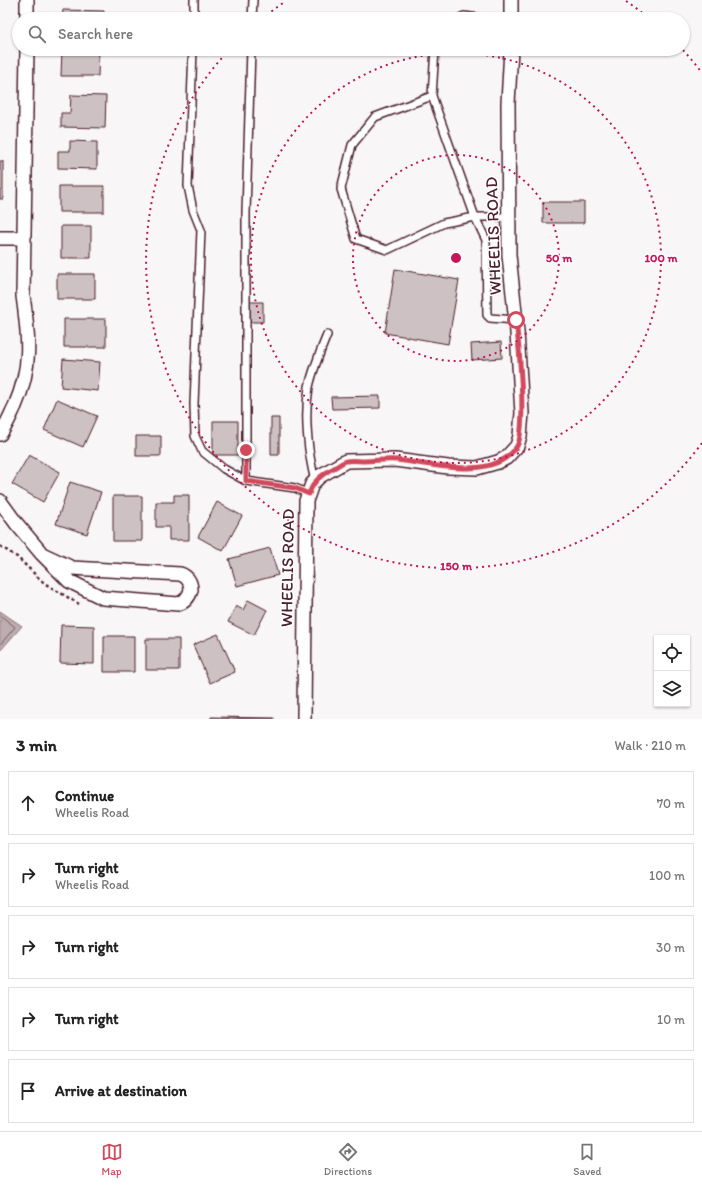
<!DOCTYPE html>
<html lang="en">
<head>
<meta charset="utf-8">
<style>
	:root { --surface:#fff; --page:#f2f2f2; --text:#222; --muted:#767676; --line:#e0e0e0; --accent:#d1495b }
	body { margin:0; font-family:Itim,sans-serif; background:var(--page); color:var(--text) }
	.controls { position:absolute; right:12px; bottom:12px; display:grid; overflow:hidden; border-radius:0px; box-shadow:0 1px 3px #0004 }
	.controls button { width:36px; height:36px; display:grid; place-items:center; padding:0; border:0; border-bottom:1px solid var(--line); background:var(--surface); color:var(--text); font:20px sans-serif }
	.stop { position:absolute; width:12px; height:12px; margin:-9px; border:3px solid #d1495b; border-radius:50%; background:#fff }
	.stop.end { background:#d1495b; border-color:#fff; box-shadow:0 1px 4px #0008 }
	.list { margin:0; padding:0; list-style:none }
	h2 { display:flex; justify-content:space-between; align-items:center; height:52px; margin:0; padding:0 16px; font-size:17px }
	h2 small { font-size:13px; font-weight:400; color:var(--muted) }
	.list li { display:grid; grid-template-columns:26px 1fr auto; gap:12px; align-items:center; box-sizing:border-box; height:64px; margin:0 8px 8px; padding:0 8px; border:1px solid var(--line); border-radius:0px }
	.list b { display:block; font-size:15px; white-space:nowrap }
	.list p { margin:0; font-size:13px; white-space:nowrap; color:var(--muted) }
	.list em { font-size:13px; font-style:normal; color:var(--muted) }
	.icon { flex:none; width:22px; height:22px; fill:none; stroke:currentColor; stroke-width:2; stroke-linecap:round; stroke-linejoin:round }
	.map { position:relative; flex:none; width:702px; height:719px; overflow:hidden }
	.search { position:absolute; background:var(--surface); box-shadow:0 1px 3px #0004; left:12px; right:12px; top:12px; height:44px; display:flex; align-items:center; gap:10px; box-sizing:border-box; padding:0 14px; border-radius:22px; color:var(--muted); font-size:15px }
	.sheet { height:412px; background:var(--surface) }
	nav { display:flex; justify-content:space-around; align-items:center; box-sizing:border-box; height:56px; border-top:1px solid var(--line); background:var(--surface); font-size:11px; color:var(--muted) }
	nav a { display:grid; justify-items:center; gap:2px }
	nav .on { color:var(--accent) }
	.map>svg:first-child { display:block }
	.water { fill:#bdadb0; stroke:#8f747b }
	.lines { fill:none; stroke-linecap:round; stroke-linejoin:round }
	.shore { stroke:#785860; stroke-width:1 }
	.building { fill:#cdc1c4; stroke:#4a1f2b }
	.service-casing { stroke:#4a1f2b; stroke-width:10 }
	.minor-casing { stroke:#4a1f2b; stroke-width:16 }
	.path { stroke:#4a1f2b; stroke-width:2.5; stroke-dasharray:3 3; stroke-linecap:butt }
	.service { stroke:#fff; stroke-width:7 }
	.minor { stroke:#fff; stroke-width:13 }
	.route { stroke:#d1495b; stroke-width:5 }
	.ring { fill:none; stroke:#c2185b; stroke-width:2; stroke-dasharray:2 4 }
	.labels { text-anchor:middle; stroke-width:3; stroke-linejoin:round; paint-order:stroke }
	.street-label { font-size:17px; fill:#4a1f2b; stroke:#fff }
	.centre { fill:#c2185b; stroke:#fff; stroke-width:2 }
	.ring-label { font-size:12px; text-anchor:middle; font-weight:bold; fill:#c2185b; stroke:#fff; stroke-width:3; stroke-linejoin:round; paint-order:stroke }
</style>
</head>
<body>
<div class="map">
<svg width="702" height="719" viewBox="0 0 702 719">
	<rect width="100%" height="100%" fill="#f8f6f7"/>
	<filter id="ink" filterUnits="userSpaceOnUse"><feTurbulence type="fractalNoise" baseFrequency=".025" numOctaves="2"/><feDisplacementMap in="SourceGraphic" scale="8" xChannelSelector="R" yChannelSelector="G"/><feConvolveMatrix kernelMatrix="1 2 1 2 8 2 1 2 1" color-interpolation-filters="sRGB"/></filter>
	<g filter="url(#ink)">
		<!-- water -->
		<path class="water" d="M 0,611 L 22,626 L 0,651 Z"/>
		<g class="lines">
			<!-- shore -->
			<path class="shore" d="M 0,615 L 15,627 L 0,645"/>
		</g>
		<!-- building -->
		<path class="building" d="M 63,10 L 104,11 L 104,19 L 62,19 Z
			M 62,49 L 99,50 L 98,76 L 61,76 Z
			M 71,95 L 106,96 L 105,128 L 61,127 L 61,113 L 70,113 Z
			M 70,141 L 97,142 L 97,169 L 58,168 L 58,151 L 70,151 Z
			M 0,161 L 3,161 L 3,199 L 0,199 Z
			M 59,186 L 104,186 L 104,212 L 59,212 Z
			M 543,202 L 584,202 L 584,223 L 543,223 Z
			M 61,226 L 91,226 L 91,258 L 61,258 Z
			M 395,269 L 459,280 L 448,344 L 385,333 Z
			M 57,274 L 95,274 L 95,299 L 57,299 Z
			M 248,302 L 263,302 L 263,322 L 248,322 Z
			M 64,319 L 106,319 L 106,347 L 64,347 Z
			M 501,342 L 502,358 L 472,360 L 471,344 Z
			M 63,359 L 100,362 L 98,391 L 61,387 Z
			M 380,396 L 380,408 L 332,409 L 331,397 Z
			M 57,399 L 97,416 L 83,447 L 44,430 Z
			M 271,418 L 279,418 L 279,455 L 271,455 Z
			M 213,421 L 238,421 L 238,455 L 213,455 Z
			M 136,436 L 161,436 L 161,456 L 136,456 Z
			M 29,455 L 60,472 L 43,502 L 12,484 Z
			M 70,482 L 101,492 L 87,534 L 56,524 Z
			M 174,495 L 189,495 L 189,540 L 169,540 L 169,527 L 156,527 L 156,502 L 174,502 Z
			M 113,496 L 142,496 L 142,541 L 113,541 Z
			M 217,502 L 242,516 L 223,551 L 198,537 Z
			M 270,548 L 278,575 L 237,586 L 229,559 Z
			M 248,600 L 267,610 L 254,635 L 228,622 L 236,606 L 243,610 Z
			M 61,625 L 94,626 L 94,664 L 60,663 Z
			M 218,634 L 235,672 L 210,683 L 193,645 Z
			M 104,636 L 134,636 L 134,672 L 104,672 Z
			M 146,639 L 179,639 L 179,670 L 146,670 Z
			M 211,717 L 274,718 L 274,719 L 211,719 Z"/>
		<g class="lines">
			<!-- service casing -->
			<g class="service-casing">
				<path id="service" d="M 194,19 L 194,0
					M 252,19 L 253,0
					M 458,19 L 464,16 L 487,19
					M 193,49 L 188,186 L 193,210 L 201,230 L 194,404 L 195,436 L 202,451 L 224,469 L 246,481 L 295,488 L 309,494
					M 435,49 L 432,96 L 475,217 L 509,217
					M 432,96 L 375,117 L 352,145 L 341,189 L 356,239 L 387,250 L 444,223 L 475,217 L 486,240 L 487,315 L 490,318 L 515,320
					M 246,481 L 246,212 L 251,49
					M 315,481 C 308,453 304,416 309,387 C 313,369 320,352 327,335"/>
			</g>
			<!-- minor casing -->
			<g class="minor-casing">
				<path id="minor" d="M 27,0 L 27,19
					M 511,0 L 511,19
					M 0,238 L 24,238
					M 0,434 C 7,425 10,416 15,406 C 32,367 29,338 23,296 L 27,49
					M 0,501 L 16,523 L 42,554 L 69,581 L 103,598 L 178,604 C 185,602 189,597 191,590 C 191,582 187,576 180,574 L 72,568 L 42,554
					M 304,719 L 306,501 L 312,484 L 320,476 L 346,461 L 395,460 L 448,467 L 477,468 L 498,462 L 506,458 L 517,446 L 520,436 L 522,413 L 517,332 L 509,255 L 508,103 L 511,49"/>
			</g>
			<!-- path -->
			<path class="path" d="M 0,546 L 17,557 L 44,583 L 79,604"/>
			<!-- service -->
			<use href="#service" class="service"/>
			<!-- minor -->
			<use href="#minor" class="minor"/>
		</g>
	</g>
	<g class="lines" filter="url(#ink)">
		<!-- route -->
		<path class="route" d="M 246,450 L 246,481 L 295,488 L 309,494 C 313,482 319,477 330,470 C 335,468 341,463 346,461 C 351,460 359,461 364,461 C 375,461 386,459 397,460 C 431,464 495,482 517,446 C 527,428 519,344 516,320"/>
	</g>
	<!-- distance rings -->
	<g class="ring">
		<circle cx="456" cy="258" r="103"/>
		<circle cx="456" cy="258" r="205"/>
		<path d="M702 443A308 308 0 1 1 229 50M262 19A308 308 0 0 1 286 1M626 1A308 308 0 0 1 650 19M683 50A308 308 0 0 1 702 73"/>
	</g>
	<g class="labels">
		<!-- street labels -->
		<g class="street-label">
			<text transform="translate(493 236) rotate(-92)" y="6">WHEELIS ROAD</text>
			<text transform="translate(287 568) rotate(-89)" y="6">WHEELIS ROAD</text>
		</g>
	</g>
	<circle cx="456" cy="258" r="6" class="centre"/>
	<g class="ring-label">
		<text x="559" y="262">50 m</text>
		<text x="661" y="262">100 m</text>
		<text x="456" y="570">150 m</text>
	</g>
</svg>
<div class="controls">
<button><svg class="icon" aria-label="locate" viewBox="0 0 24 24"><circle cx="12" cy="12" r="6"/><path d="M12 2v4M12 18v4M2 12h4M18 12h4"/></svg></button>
<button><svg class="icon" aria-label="layers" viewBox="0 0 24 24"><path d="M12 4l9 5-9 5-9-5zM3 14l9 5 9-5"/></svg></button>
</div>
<div class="stop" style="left:516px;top:320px"></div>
<div class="stop end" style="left:246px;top:450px"></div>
<div class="search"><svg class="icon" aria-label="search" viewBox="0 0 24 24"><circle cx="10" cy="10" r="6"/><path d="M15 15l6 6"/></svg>Search here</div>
</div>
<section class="sheet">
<h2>3 min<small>Walk · 210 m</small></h2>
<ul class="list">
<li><svg class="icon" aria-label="ahead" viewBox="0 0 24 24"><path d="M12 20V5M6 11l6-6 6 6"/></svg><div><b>Continue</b><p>Wheelis Road</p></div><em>70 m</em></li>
<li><svg class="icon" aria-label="right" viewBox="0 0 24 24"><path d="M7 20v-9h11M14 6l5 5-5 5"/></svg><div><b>Turn right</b><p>Wheelis Road</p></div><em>100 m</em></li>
<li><svg class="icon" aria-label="right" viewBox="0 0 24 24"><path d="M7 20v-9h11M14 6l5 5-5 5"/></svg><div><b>Turn right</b></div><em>30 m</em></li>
<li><svg class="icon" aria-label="right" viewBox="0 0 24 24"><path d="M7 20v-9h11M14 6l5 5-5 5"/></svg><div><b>Turn right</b></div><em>10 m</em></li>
<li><svg class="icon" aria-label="arrive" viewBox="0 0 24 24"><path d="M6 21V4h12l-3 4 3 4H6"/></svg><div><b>Arrive at destination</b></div></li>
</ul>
</section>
<nav>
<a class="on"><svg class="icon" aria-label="map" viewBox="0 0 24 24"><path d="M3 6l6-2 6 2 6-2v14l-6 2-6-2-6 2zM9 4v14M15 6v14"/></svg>Map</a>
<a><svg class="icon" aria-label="directions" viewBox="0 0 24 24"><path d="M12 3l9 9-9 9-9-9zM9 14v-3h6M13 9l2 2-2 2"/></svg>Directions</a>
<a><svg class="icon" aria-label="saved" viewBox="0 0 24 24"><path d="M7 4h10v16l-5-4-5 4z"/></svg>Saved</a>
</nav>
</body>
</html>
